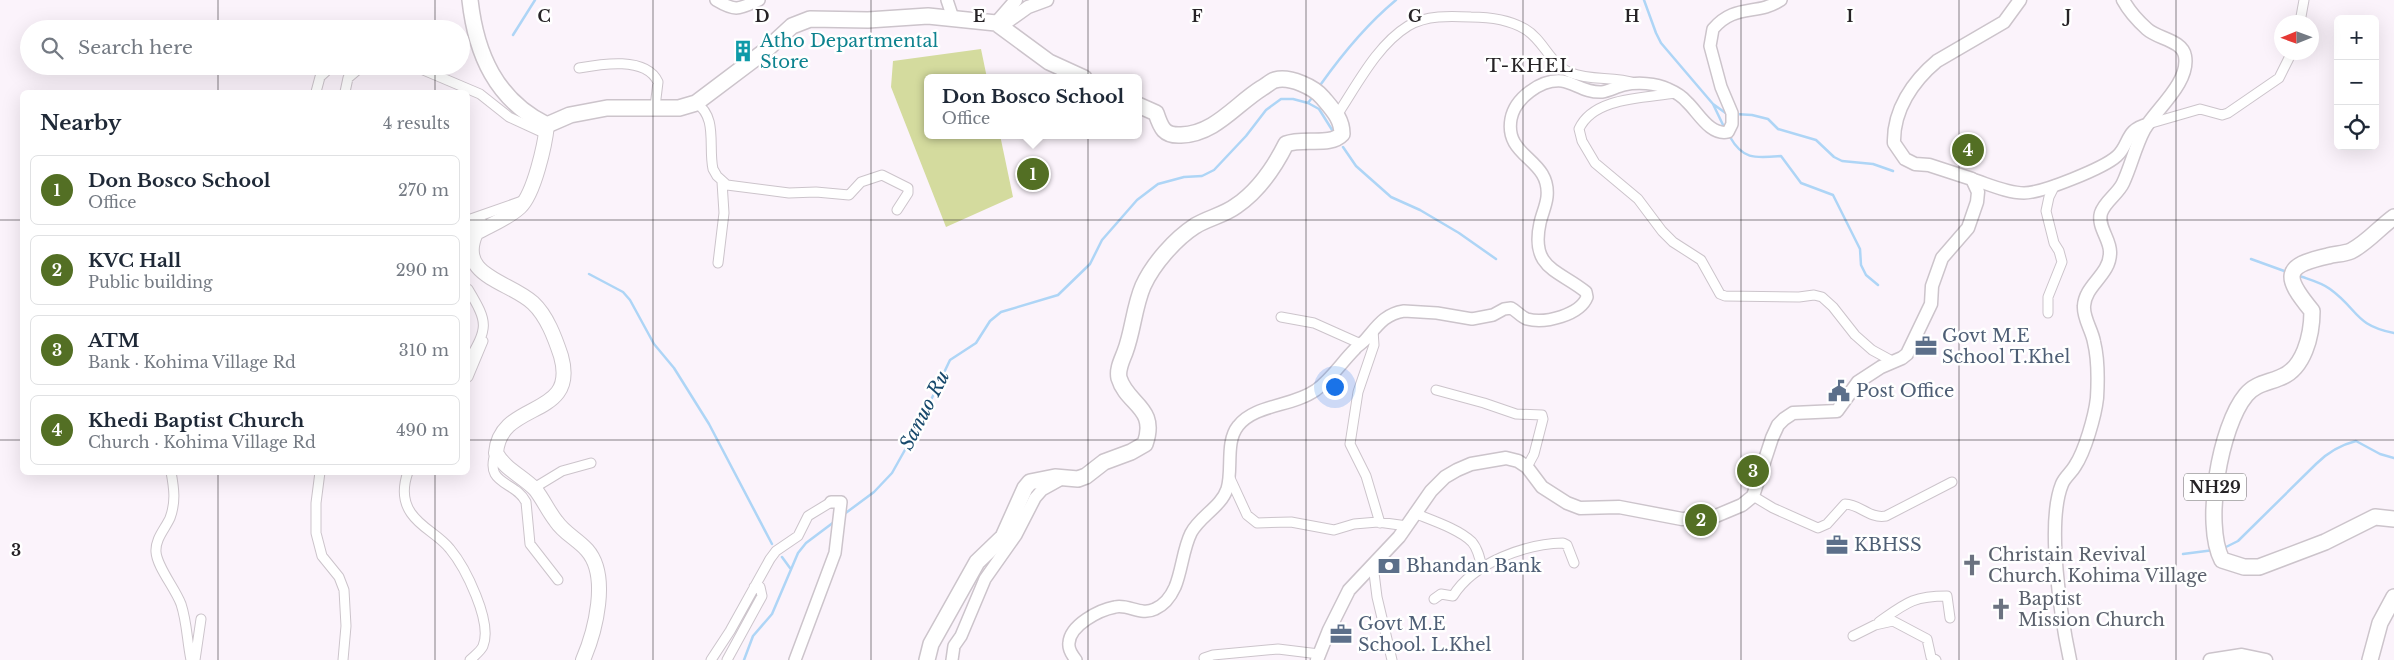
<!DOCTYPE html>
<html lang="en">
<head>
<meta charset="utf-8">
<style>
	:root { --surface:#fff; --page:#f6f6f7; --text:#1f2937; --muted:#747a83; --line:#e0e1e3; --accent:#536f24 }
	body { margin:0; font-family:"Libre Baskerville",serif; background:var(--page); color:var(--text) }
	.controls { position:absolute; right:15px; top:15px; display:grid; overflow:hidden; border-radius:8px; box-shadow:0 5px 20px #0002 }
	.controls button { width:45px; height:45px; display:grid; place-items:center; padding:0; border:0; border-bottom:1px solid var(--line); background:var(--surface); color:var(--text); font:25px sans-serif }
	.compass { position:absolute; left:2274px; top:15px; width:45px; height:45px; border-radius:50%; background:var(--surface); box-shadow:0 5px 20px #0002; rotate:269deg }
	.you { position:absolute; left:1334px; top:386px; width:18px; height:18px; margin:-12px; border:4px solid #fff; border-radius:50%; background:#1a73e8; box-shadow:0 0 0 8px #1a73e833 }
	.badge { display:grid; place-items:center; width:32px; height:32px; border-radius:50%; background:var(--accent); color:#fff; font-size:16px; font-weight:700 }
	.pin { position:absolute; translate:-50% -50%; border:2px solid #fff; box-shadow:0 1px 5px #0006 }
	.popup { position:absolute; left:924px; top:74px; width:218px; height:65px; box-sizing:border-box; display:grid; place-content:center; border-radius:8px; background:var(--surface); filter:drop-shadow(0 1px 4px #0005); font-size:16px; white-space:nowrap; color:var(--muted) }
	.popup b { font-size:19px; color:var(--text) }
	.popup::after { content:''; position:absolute; left:50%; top:100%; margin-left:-10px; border:10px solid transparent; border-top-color:var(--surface) }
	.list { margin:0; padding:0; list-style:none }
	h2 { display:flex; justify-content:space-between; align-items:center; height:65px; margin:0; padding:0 20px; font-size:21px }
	h2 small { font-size:16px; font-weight:400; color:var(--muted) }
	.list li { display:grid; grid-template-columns:32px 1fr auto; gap:15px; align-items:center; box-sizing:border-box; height:70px; margin:0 10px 10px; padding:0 10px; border:1px solid var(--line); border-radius:8px }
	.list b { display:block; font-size:19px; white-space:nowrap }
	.list p { margin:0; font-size:16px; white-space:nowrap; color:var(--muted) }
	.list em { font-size:16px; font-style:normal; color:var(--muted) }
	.icon { flex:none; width:28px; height:28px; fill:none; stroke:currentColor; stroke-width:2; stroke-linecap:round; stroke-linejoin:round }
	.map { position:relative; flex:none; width:2394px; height:660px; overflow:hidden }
	.search { position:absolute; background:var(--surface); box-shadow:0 5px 20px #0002; left:20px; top:20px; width:450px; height:55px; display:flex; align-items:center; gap:12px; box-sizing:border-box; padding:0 18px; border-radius:28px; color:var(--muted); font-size:19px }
	.panel { position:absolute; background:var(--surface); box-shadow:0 5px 20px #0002; left:20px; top:90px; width:450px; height:385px; border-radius:8px }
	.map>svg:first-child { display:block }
	.green { fill:#d4db9e }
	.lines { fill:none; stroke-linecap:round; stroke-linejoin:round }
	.stream { stroke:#aed5f6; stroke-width:2.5 }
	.minor-casing { stroke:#ccc4cb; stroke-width:11 }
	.tertiary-casing { stroke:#ccc4cb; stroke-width:14 }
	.secondary-casing { stroke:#ccc4cb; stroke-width:15 }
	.primary-casing { stroke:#ccc4cb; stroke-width:16 }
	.trunk-casing { stroke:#ccc4cb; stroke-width:18 }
	.minor { stroke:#fff; stroke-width:9 }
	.tertiary { stroke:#fff; stroke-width:11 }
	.secondary { stroke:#fff; stroke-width:12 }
	.primary { stroke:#fff; stroke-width:14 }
	.trunk { stroke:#fff; stroke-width:15 }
	.grid { fill:none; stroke:#262326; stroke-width:1; stroke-opacity:0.55 }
	.labels { text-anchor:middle; stroke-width:5; stroke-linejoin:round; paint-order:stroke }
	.shield { fill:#fff; stroke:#676567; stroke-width:1 }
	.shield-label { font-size:16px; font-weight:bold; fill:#262326 }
	.culture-label { font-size:18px; fill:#0d838f; stroke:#fff; text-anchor:start }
	.service-label { font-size:18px; fill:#4e5e75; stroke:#fff; text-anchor:start }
	.worship-label { font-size:18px; fill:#5b616d; stroke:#fff; text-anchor:start }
	.neighbourhood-label { font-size:19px; letter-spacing:1px; fill:#262326; stroke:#fff }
	.water-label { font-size:19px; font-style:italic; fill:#17496c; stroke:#fff }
	.grid-label { font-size:16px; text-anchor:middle; font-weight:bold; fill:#262326; stroke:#fff; stroke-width:5; stroke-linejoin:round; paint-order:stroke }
</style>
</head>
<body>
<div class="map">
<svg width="2394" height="660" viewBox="0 0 2394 660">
	<rect width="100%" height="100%" fill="#fbf3fb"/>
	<!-- green -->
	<path class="green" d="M 981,49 L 987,78 L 928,78 L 928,135 L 1000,135 L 1013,197 L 946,227 L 891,87 L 893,61 Z"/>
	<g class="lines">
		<!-- stream -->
		<path class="stream" d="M 1644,0 L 1656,33 L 1661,43 L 1713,104 L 1724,127
			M 513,35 L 535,0
			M 1321,84 C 1343,53 1367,24 1396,0
			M 1308,103 L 1319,109 L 1334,133
			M 1713,104 L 1727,114
			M 1735,114 L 1752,115 L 1768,119 L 1778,129 L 1816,140 L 1834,157 L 1842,161 L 1873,164 L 1893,171
			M 1730,137 C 1743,160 1755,158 1781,156 L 1801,183 L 1833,195 L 1860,249 L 1861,265 L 1866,275 L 1878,285
			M 1343,147 L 1356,166 L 1391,197 L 1420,210 L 1459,233 L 1496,259
			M 2251,259 L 2287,272
			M 589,274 L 623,292 L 630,300 L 654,344 L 674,368 L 709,424 L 772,544
			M 2297,275 C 2307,279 2321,282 2330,289 C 2359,310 2354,325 2394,333
			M 843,515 L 874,492 L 892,473 L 920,423 L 950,360 L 976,343 L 990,321 L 1001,312 L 1058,295 L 1090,264 L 1102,240 L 1137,200 L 1158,184 L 1184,177 L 1202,176 L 1214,170 L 1246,136 L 1266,110 L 1281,99 L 1293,99 L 1308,103 L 1311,99
			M 2224,548 L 2238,541 L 2316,464 C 2328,452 2340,445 2356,441 L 2380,454 L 2394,458
			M 2183,554 L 2214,550
			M 782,557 L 790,568
			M 744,660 L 753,636 L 772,614 L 798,553 L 806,543 L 834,522"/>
		<!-- minor casing -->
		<g class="minor-casing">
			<path id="minor" d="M 2300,22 L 2304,0
				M 414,66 L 480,94 L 509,117 L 546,134
				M 579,68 C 601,64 646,56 658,82 L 655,107
				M 316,92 L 320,77 L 332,66
				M 345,92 L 348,78 L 362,66
				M 1675,93 C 1645,98 1593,97 1579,129 L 1582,141 L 1595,163 L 1638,199 L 1662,231 L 1673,242 L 1701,260 L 1720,294 L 1725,296 L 1799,297 L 1814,295 L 1822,297 L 1833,307 L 1855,335 L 1872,350 L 1894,362
				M 696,103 C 718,117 708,147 713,169 L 717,176 L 727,185 L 789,193 L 816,192 L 849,195 L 861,182 L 882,175 L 908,188 L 908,193 L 897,210
				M 1337,115 C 1357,85 1377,45 1408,26 C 1426,15 1450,16 1471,17 C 1490,17 1508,19 1525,29 C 1544,40 1550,65 1571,73 C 1591,81 1614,76 1635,83
				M 2148,124 L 2200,109 L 2222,115 L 2228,113 L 2279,78 L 2292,52
				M 468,220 L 522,201
				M 468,230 L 483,223
				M 718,263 L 724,213 L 722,182
				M 468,289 C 489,324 488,327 468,362
				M 2048,313 L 2048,297 L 2062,262 L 2059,251 L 2054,243 L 2046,211 L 2049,197 L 2055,185
				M 1281,317 L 1314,323 L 1361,344
				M 1373,330 L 1374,345 L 1358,392 L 1350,444 L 1366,476 L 1380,523
				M 468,377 L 483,341
				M 1436,390 L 1484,403 L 1516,414 L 1542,415 L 1543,419 L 1534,454 L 1527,467
				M 496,451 C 483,486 515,480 526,502 L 530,544 L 558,580
				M 171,472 C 174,488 176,502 170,518 C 165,529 155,539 156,552 C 157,567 175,588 181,604 C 187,622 187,641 191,660
				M 320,472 L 316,503 L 316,533 L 322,556 L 339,577 L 344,590 L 346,626 L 343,660
				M 408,472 C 403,486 402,500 411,513 C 421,528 439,535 450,549 C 465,567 493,622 483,646 C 481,651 474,656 470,660
				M 1229,476 L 1247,515 L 1257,523 L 1291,522 L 1334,530 L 1354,524 L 1378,522 L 1407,526
				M 534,488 L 562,471 L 591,463
				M 1753,496 L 1773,508 L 1818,528 L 1827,524 L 1845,504 C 1860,504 1869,519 1886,516 L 1952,482
				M 1414,513 C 1431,520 1459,529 1472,542 C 1478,549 1480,559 1482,568
				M 1373,565 L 1377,597 L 1392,660
				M 1434,599 L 1441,594 L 1453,596 C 1474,562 1526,544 1563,543 L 1567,545 L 1574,563
				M 1879,622 C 1906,603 1913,596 1947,596 L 1950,618
				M 1853,636 L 1875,625 L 1893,621 L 1927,639 L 1931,657 L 1936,660
				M 195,660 L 201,619
				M 711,660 L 730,631 L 770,559 L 776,551 L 798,536 L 808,516 L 831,502
				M 727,660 L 762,596 L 760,587 L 754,587
				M 1205,660 L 1204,658 L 1213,655 L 1278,649 L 1319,654"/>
		</g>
		<!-- tertiary casing -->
		<g class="tertiary-casing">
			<path id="tertiary" d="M 716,0 C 736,12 739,9 759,0
				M 947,0 L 953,18
				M 1972,179 C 1988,184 2007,193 2024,193 C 2042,193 2104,168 2117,156 C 2130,144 2125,129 2148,124
				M 795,660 L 835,553 L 841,502 L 831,502
				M 952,660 L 954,646 L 961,636 L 985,579 L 1016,535 L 1035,498 L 1042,490 L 1060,480
				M 1076,660 C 1072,655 1068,649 1069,643 C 1070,625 1099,610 1115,607 C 1129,604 1141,616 1155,609 C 1164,605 1171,596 1175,587 C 1182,570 1183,549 1191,533 C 1200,516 1221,507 1227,489 C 1233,470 1225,442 1238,426 C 1255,404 1292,407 1316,390 C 1332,378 1341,363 1355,349 C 1358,345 1363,343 1366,339 C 1378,325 1385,314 1404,311 L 1437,313 L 1472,319 L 1493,315 L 1504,309 L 1511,308 C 1517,311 1521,317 1527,319 C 1545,324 1580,315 1587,297 L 1586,292 C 1559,270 1530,269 1540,223 C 1542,214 1546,206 1547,197 C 1551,158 1504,158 1511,119 C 1515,98 1541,79 1562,81 C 1575,83 1585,93 1602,92 C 1609,91 1616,87 1624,85 C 1637,82 1656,83 1668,89 C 1675,92 1682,96 1687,102 C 1698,112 1710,136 1728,132 L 1732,124 L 1732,113 L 1721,87 L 1710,46 L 1713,29 C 1735,3 1757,16 1781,0"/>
		</g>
		<!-- secondary casing -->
		<g class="secondary-casing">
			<path id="secondary" d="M 996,23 L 1016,0
				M 1000,27 L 1028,7 L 1047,0
				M 1317,660 L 1329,630 L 1349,590 L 1399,537 L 1431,491 L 1445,477 L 1457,470 L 1471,464 L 1506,458 L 1518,461 L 1527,467 L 1542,487 L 1567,503 L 1580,508 L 1619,507 L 1682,519 L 1711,518 L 1742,505 L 1753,496 L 1772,438 L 1778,425 L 1784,419 L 1793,413 L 1837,411 L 1858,382 L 1881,367 L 1902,358 L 1907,354 L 1931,304 L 1932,286 L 1942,258 L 1968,228 L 1977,202 L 1978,192 L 1972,179 L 1929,165 L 1915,164 L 1905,159 L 1894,143 C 1893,110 1913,81 1937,61 L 2004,22 L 2020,0
				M 2070,660 C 2061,618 2046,523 2062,484 C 2065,477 2071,473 2075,466 C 2085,451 2095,416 2097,398 C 2098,381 2098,358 2094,342 C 2092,330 2083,318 2084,306 C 2085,285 2110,275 2110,253 C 2111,240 2097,227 2101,213 C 2105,201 2118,194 2123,183 C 2131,166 2135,147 2144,130 C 2155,110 2190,83 2185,56 C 2182,40 2158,39 2147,29 C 2138,21 2129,11 2123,0
				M 2210,660 L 2242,655 L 2266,660"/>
		</g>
		<!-- primary casing -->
		<g class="primary-casing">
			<path id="primary" d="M 547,125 C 545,145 534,194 520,207 C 507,219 490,225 476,233 C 456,276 509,281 533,303 C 547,316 555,338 561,356 C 579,420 500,399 496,453 C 505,469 522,476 535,489 C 543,499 548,511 556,521 C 564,533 577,539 587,550 C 610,576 595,632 583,660"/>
		</g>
		<!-- trunk casing -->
		<g class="trunk-casing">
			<path id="trunk" d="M 470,0 C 476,54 496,100 547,125 L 570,115 L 607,108 L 679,108 L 696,103 L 765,51 L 792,26 L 810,19 L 868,20 L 928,16 L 996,23 L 1049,62 L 1084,78
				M 2394,217 C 2380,227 2367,243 2351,251 C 2344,254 2335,254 2328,256 C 2282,266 2284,277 2312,311 C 2312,335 2304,370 2279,378 C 2267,383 2255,384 2246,395 C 2220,426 2203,524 2222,560 L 2244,567 L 2259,567 L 2325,542 L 2375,517 L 2394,519
				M 927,660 L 931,644 L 977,562 L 1003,537 L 1025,488 L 1030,482 L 1055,477 L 1078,479 L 1086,476 L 1104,462 L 1131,452 L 1145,444 C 1158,407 1127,405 1119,378 C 1117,369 1122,360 1125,352 C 1133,331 1134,307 1143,286 C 1153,264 1175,239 1195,226 C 1208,218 1224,215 1236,206 C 1258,191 1274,168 1286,144 C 1304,137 1330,147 1342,134 C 1342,119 1333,110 1323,98 C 1314,87 1290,76 1275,80 C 1271,81 1266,86 1262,88 C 1236,104 1215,134 1181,135 C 1164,136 1161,128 1156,113 L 1138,105
				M 2370,660 L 2380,623 L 2394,597"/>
		</g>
		<!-- minor -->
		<use href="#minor" class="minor"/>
		<!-- tertiary -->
		<use href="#tertiary" class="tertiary"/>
		<!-- secondary -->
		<use href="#secondary" class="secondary"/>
		<!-- primary -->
		<use href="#primary" class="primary"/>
		<!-- trunk -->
		<use href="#trunk" class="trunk"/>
	</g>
	<!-- grid -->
	<path class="grid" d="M 218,0 L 218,29M 435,0 L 435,29M 653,0 L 653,660M 871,0 L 871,660M 1088,0 L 1088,660M 1306,0 L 1306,660M 1523,0 L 1523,660M 1741,0 L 1741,660M 1959,0 L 1959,660M 2176,0 L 2176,660M 218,66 L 218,92M 435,66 L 435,92M 0,220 L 22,220M 468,220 L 2394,220M 0,440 L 22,440M 468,440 L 2394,440M 218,472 L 218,660M 435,472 L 435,660"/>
	<!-- icons -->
	<defs>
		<g id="building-bare" transform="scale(1.725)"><path d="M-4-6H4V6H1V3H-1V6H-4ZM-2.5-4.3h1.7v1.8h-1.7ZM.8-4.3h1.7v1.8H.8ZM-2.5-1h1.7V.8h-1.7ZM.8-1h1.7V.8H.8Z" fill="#0f9aa8" stroke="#fff" stroke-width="2.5" paint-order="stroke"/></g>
		<g id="office-bare" transform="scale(1.725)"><path d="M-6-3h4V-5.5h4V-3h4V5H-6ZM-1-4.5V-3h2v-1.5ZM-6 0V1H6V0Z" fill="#5c6f8a" stroke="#fff" stroke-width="2.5" paint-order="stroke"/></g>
		<g id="civic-bare" transform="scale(1.725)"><path d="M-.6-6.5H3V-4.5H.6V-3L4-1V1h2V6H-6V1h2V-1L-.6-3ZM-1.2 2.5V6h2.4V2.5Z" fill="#5c6f8a" stroke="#fff" stroke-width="2.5" paint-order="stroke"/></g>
		<g id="church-bare" transform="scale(1.725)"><path d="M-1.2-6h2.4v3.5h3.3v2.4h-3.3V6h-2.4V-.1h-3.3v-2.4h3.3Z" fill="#6b7280" stroke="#fff" stroke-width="2.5" paint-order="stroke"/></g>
		<g id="bank-bare" transform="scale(1.725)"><path d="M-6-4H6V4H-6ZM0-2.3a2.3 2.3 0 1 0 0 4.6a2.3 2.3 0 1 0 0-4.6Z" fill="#5c6f8a" stroke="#fff" stroke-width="2.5" paint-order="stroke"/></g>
	</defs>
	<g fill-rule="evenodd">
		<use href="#building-bare" x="743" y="51"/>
		<use href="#office-bare" x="1926" y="346"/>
		<use href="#civic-bare" x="1839" y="391"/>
		<use href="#office-bare" x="1837" y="545"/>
		<use href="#church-bare" x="1972" y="565"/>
		<use href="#bank-bare" x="1389" y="566"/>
		<use href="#church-bare" x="2001" y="609"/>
		<use href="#office-bare" x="1341" y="634"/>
	</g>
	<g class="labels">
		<!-- shield labels -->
		<rect class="shield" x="2184" y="473.5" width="62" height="27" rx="4"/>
		<g class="shield-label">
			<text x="2215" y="493">NH29</text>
		</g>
		<!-- culture labels -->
		<g class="culture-label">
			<text x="760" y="47">Atho Departmental<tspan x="760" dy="21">Store</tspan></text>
		</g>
		<!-- service labels -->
		<g class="service-label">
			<text x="1942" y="342">Govt M.E<tspan x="1942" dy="21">School T.Khel</tspan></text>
			<text x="1856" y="397">Post Office</text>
			<text x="1854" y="551">KBHSS</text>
			<text x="1406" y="572">Bhandan Bank</text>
			<text x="1358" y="630">Govt M.E<tspan x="1358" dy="21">School. L.Khel</tspan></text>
		</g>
		<!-- worship labels -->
		<g class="worship-label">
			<text x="1988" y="561">Christain Revival<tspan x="1988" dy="21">Church. Kohima Village</tspan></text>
			<text x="2018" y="605">Baptist<tspan x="2018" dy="21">Mission Church</tspan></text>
		</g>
		<!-- neighbourhood labels -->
		<g class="neighbourhood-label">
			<text x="1530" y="72">T-KHEL</text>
		</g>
		<!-- water labels -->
		<g class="water-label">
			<text transform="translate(924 410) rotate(-63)" y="7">Sanuo Ru</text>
		</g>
	</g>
	<g class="grid-label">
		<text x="544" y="22">C</text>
		<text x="762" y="22">D</text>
		<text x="979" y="22">E</text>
		<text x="1197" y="22">F</text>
		<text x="1415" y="22">G</text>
		<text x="1632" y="22">H</text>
		<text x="1850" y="22">I</text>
		<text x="2068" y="22">J</text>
		<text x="16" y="556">3</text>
	</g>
</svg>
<div class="controls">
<button>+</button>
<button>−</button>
<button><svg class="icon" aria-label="locate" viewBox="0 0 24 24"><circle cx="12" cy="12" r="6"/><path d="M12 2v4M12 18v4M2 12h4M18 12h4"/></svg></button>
</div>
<svg class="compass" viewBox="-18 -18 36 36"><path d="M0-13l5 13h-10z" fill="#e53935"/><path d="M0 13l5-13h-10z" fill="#747a83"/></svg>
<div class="you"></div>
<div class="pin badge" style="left:1033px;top:174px">1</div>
<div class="popup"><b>Don Bosco School</b>Office</div>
<div class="pin badge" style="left:1701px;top:520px">2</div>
<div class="pin badge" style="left:1753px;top:471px">3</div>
<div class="pin badge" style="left:1968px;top:150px">4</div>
<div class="search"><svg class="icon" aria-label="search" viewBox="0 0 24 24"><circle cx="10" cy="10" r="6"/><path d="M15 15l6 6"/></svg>Search here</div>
<section class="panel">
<h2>Nearby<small>4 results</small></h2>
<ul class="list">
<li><span class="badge">1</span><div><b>Don Bosco School</b><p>Office</p></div><em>270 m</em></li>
<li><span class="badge">2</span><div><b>KVC Hall</b><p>Public building</p></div><em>290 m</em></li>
<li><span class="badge">3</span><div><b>ATM</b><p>Bank · Kohima Village Rd</p></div><em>310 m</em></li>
<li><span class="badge">4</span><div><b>Khedi Baptist Church</b><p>Church · Kohima Village Rd</p></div><em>490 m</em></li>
</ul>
</section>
</div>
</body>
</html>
